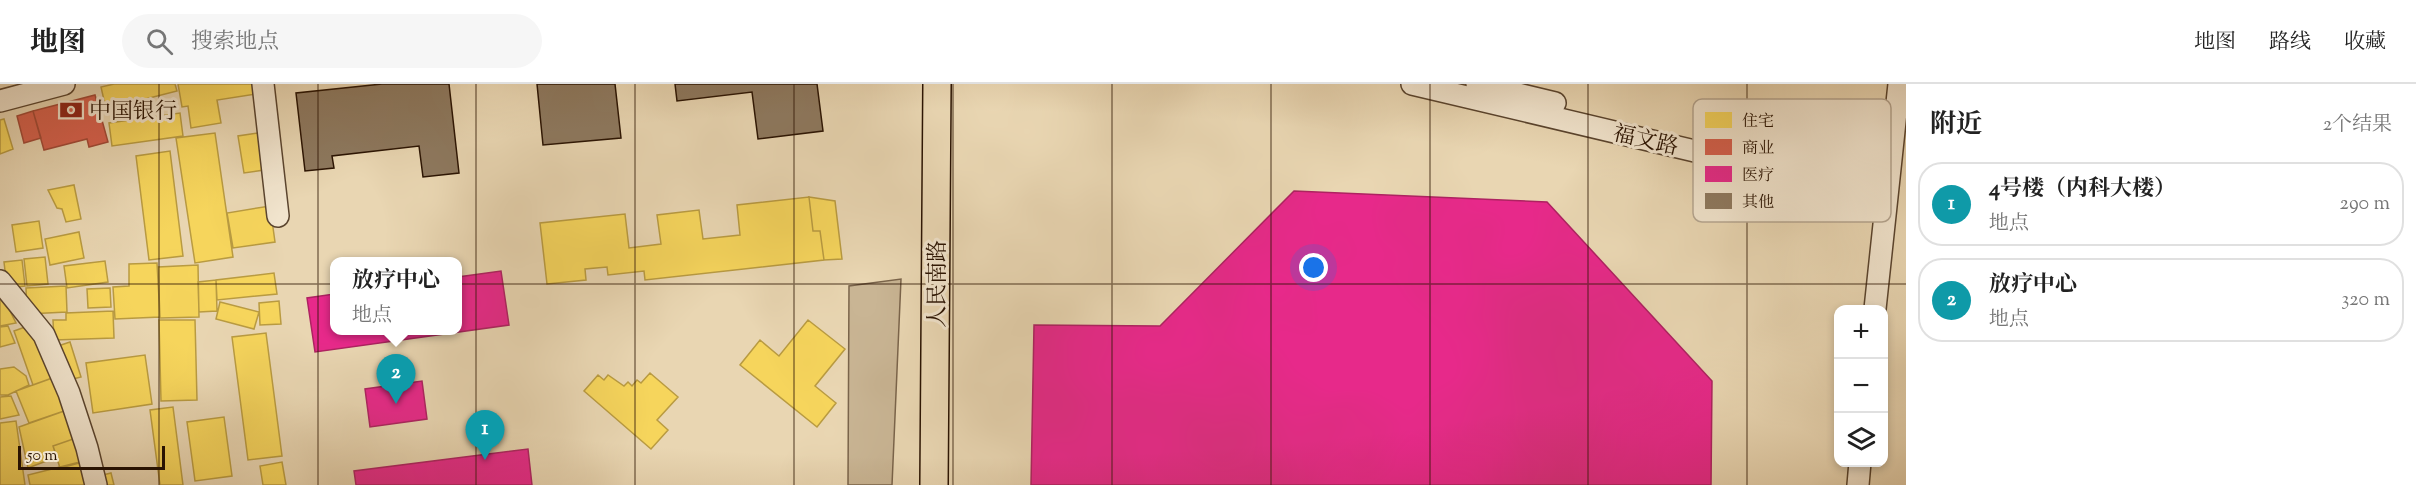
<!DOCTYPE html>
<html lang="zh">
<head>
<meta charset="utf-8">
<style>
	:root { --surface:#fff; --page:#f6f6f6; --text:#222; --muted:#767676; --line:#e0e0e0; --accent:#8f2418 }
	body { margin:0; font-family:"Sorts Mill Goudy","Noto Serif SC",serif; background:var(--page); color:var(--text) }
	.controls { position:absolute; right:18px; bottom:18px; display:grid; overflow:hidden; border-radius:12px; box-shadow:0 3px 9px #0003 }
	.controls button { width:54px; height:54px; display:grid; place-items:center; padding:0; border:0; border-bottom:2px solid var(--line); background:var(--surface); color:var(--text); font:30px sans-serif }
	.scale { position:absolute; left:18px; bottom:15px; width:147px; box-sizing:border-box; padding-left:6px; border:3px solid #2a1302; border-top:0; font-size:16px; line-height:21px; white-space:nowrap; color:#2a1302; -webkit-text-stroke:4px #f1e4cd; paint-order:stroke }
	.you { position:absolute; left:1314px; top:184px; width:21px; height:21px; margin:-15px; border:4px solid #fff; border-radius:50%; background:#1a73e8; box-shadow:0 0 0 9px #1a73e833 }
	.badge { display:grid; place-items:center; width:39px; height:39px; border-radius:50%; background:var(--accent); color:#fff; font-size:20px; font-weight:700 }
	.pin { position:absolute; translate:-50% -50px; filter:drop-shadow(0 2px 3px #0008) }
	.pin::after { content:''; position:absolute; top:32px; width:21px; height:18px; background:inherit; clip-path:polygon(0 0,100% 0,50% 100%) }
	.popup { position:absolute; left:330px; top:173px; width:132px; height:78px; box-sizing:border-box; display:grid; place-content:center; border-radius:12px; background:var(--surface); filter:drop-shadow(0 2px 4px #0005); font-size:20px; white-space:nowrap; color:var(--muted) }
	.popup b { font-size:22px; color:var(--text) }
	.popup::after { content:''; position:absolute; left:50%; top:100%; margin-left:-12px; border:12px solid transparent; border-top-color:var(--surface) }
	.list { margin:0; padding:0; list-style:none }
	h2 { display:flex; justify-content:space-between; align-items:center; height:78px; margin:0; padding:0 24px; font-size:26px }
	h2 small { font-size:20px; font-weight:400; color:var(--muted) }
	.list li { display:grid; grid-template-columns:39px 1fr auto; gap:18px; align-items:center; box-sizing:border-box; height:84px; margin:0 12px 12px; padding:0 12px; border:2px solid var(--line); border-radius:24px }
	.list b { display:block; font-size:22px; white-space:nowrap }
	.list p { margin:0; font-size:20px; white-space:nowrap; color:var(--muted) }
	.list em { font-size:20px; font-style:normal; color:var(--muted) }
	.icon { flex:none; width:33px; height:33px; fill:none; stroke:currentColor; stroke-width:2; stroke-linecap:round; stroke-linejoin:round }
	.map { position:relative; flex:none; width:1906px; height:401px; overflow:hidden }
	header { display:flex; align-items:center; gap:36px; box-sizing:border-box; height:84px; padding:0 30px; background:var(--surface); border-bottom:2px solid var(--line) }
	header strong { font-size:28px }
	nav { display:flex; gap:33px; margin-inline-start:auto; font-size:21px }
	.search { width:420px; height:54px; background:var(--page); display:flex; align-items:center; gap:15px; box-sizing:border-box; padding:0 21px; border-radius:33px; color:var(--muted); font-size:22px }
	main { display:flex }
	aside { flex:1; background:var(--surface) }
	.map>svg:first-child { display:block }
	.green { fill:#c9b594; stroke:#7a644b; stroke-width:1.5 }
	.homes { fill:#f6d55c; stroke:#b99b41; stroke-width:1.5 }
	.shops { fill:#d6604d; stroke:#a24936; stroke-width:1.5 }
	.health { fill:#e7298a; stroke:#ae2261; stroke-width:1.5 }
	.building { fill:#8d785e; stroke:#2a1302; stroke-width:1.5 }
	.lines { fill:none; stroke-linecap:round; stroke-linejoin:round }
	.minor-casing { stroke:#5a442e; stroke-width:24 }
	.major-casing { stroke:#2a1302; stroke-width:30 }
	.minor { stroke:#f1e4cd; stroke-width:21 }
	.major { stroke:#e9d6b2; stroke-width:27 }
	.grid { fill:none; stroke:#2a1302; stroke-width:1.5; stroke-opacity:0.55 }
	.labels { text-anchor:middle; stroke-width:6; stroke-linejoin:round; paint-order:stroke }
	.poi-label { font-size:22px; fill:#2a1302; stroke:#f1e4cd; text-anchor:start }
	.street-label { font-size:22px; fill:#2a1302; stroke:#f1e4cd }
	.key { fill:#f1e4cd; stroke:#b5a590; stroke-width:1.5 }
	.key-label { font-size:16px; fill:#2a1302 }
</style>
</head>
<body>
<header>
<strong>地图</strong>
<div class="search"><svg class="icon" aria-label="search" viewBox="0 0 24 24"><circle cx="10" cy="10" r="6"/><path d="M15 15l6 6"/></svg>搜索地点</div>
<nav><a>地图</a><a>路线</a><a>收藏</a></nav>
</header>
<main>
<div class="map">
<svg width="1906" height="401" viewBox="0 0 1906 401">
	<rect width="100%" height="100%" fill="#e9d6b2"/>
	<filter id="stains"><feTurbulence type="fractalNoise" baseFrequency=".00333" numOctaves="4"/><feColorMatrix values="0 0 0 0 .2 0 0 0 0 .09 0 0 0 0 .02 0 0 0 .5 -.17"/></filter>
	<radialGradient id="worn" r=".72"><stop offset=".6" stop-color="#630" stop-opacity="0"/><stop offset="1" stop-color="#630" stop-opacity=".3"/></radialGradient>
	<!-- green -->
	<path class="green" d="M 901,195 L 892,401 L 848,401 L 849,202 Z"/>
	<!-- homes -->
	<path class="homes" d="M 114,0 L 175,0 L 177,7 L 106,25 L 101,3 Z
		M 178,0 L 254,0 L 256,10 L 217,16 L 221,39 L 191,44 L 188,22 L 182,23 Z
		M 180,29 L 183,52 L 112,62 L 109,39 Z
		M 4,35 L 13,65 L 0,70 L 0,36 Z
		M 215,49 L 233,173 L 195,179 L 176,54 Z
		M 258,49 L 264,86 L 244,89 L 238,52 Z
		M 170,67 L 183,172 L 149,176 L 136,72 Z
		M 74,101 L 81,135 L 66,138 L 62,125 L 57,124 L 48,106 Z
		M 809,113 L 813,147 L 820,147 L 824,176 L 645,196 L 644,187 L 608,191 L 607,183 L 585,185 L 586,196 L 547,200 L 540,139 L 625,130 L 629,164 L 661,160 L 657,131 L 699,126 L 703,155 L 740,151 L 737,121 Z
		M 809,113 L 835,117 L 842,175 L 824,176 L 820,147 L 813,147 Z
		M 270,122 L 275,158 L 233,164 L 227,129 Z
		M 39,137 L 43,164 L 16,168 L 12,141 Z
		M 79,148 L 84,174 L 50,181 L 45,155 Z
		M 45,173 L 48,200 L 27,202 L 24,175 Z
		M 22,176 L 25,202 L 7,204 L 4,178 Z
		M 105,177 L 108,198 L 67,204 L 64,182 Z
		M 157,179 L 160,233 L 115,235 L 113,203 L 129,202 L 129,180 Z
		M 198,181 L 199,233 L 160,234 L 158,183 Z
		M 274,189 L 277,210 L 217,216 L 216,196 Z
		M 216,196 L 217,227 L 199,228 L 198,198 Z
		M 66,202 L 67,228 L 27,230 L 26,204 Z
		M 110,204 L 111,223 L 88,224 L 87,205 Z
		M 0,207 L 16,239 L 0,242 Z
		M 279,217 L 281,240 L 260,241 L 259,219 Z
		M 220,218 L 259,228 L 254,245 L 216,235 Z
		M 113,227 L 114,254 L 54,256 L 53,236 L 66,236 L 66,229 Z
		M 159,236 L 195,236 L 197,316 L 161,317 Z
		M 808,236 L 845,265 L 815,302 L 836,319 L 817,343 L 740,281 L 760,256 L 779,272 Z
		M 8,242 L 15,259 L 0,263 L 0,243 Z
		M 28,242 L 55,293 L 33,301 L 14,247 Z
		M 266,249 L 282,372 L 248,376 L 232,253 Z
		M 70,258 L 81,293 L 65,297 L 55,263 Z
		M 145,271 L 152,320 L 93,329 L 86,279 Z
		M 14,283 L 26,292 L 29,301 L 8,311 L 0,311 L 0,285 Z
		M 650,289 L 678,313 L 657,336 L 668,346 L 651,365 L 584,307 L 598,291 L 604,296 L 608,291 L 624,302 L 628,298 L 632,302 L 637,296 L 641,299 Z
		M 55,293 L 67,326 L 29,339 L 16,307 Z
		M 11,312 L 19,331 L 0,335 L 0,313 Z
		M 173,323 L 183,401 L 160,401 L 150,326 Z
		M 67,326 L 79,353 L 53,362 L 57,373 L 28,384 L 19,343 Z
		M 224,333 L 232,392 L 195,397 L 187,338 Z
		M 16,337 L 25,401 L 0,401 L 0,339 Z
		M 79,353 L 87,377 L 60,384 L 53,362 Z
		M 88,376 L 94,401 L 30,401 L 28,391 Z
		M 282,378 L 286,401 L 263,401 L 260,382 Z
		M 111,389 L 114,401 L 97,401 L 95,393 Z"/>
	<!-- shops -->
	<path class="shops" d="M 95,11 L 108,58 L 89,63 L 87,55 L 44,66 L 33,27 Z
		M 33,27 L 41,54 L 24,59 L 17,32 Z"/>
	<!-- health -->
	<path class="health" d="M 1294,107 L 1547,118 L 1712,297 L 1711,401 L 1031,401 L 1034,241 L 1160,242 Z
		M 501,187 L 509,241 L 315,268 L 307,214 L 334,210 L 334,246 L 458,246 L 458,193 Z
		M 422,297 L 427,335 L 370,343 L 365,305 Z
		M 528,365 L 532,401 L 356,401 L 354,387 Z"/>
	<!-- building -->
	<path class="building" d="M 382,0 L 449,0 L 459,89 L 423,93 L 419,62 L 332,72 L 334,84 L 305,87 L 296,9 Z
		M 537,0 L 615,0 L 621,54 L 543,61 Z
		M 675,0 L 817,0 L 823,47 L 758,55 L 752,8 L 677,17 Z"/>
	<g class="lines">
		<!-- minor casing -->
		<g class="minor-casing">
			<path id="minor" d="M 263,0 L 278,132
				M 1412,0 L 1876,110 L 1886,107
				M 1477,0 L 1555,19
				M 0,17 L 64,0
				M 0,197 L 44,251 L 69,309 L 87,364 L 96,401
				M 1875,225 L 1899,0
				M 1858,401 L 1860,378"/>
		</g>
		<!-- major casing -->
		<g class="major-casing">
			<path id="major" d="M 934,401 L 937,0"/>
		</g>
		<!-- minor -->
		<use href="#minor" class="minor"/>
		<!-- major -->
		<use href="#major" class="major"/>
	</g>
	<!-- grid -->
	<path class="grid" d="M 159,0 L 159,401M 318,0 L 318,401M 476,0 L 476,401M 635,0 L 635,401M 794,0 L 794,401M 953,0 L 953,401M 1112,0 L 1112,401M 1271,0 L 1271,401M 1430,0 L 1430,401M 1588,0 L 1588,401M 1747,0 L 1747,401M 0,200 L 1906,200"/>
	<!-- icons -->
	<defs>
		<g id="bank-bare" transform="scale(1.8)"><path d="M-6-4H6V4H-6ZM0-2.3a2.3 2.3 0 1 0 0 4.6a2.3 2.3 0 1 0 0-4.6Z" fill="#8f2418" stroke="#f1e4cd" stroke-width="2.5" paint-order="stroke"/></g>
	</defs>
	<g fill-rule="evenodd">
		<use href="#bank-bare" x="71" y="26"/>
	</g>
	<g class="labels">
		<!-- poi labels -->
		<g class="poi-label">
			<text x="89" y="34">中国银行</text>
		</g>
		<!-- street labels -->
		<g class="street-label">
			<text transform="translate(1646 55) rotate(13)" y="8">福文路</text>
			<text transform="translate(936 200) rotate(-90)" y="8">人民南路</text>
		</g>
	</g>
	<!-- legend -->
	<rect x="1693" y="15" width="198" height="123" rx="9" class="key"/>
	<rect x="1705" y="28" width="27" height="16" fill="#f6d55c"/>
	<rect x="1705" y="55" width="27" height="16" fill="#d6604d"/>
	<rect x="1705" y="82" width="27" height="16" fill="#e7298a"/>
	<rect x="1705" y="109" width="27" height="16" fill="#8d785e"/>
	<g class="key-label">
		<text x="1742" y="42">住宅</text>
		<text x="1742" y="69">商业</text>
		<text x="1742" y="96">医疗</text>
		<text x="1742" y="123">其他</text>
	</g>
	<rect width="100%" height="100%" filter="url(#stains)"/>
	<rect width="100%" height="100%" fill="url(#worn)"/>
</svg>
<div class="controls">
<button>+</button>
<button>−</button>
<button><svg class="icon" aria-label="layers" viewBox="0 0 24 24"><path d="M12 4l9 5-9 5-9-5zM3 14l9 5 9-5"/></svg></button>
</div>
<div class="scale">50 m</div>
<div class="you"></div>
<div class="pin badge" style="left:485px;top:376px;background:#0f9aa8">1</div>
<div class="pin badge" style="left:396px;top:320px;background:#0f9aa8">2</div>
<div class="popup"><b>放疗中心</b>地点</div>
</div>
<aside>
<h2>附近<small>2个结果</small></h2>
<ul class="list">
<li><span class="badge" style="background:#0f9aa8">1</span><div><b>4号楼（内科大楼）</b><p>地点</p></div><em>290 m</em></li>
<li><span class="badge" style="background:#0f9aa8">2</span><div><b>放疗中心</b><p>地点</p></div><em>320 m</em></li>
</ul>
</aside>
</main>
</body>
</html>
